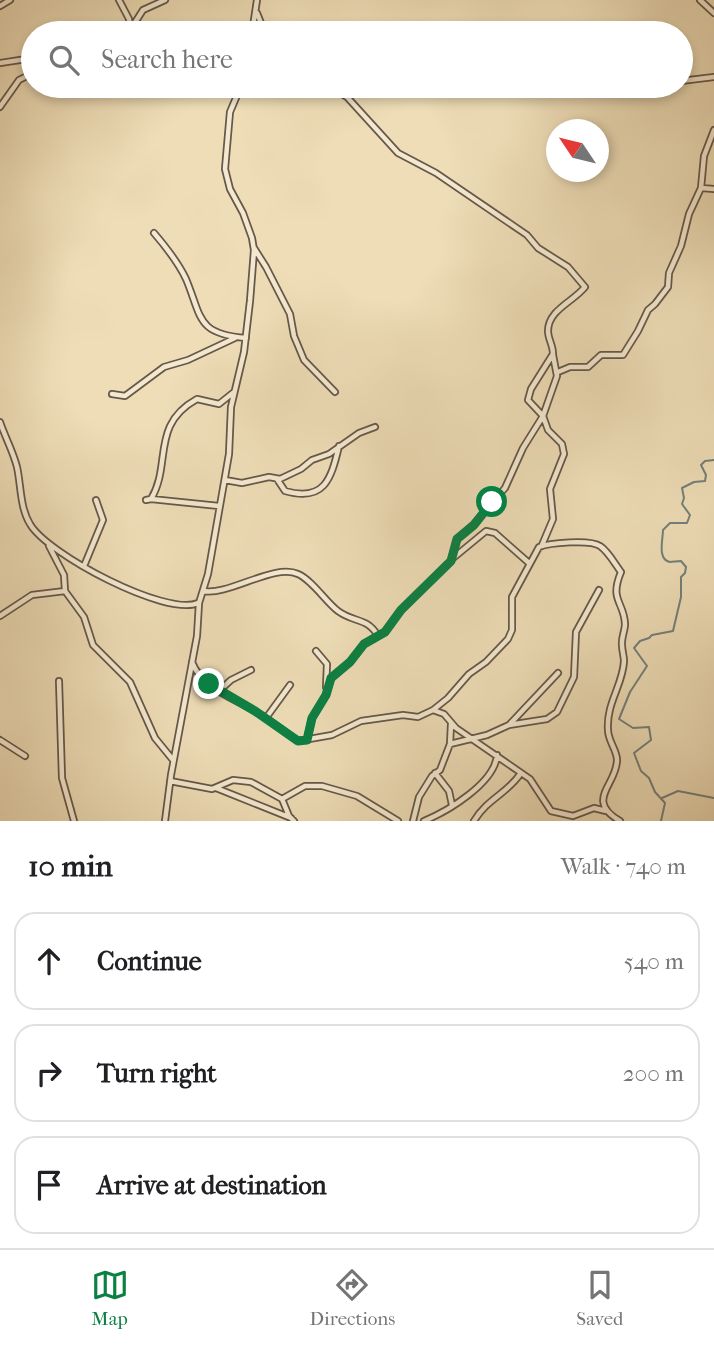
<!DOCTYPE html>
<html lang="en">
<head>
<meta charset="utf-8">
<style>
	:root { --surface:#fff; --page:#f2f2f2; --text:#202124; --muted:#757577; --line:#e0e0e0; --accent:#0b8043 }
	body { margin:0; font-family:"IM FELL French Canon",serif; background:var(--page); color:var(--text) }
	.compass { position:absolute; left:546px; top:119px; width:63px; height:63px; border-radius:50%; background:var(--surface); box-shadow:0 4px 10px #0003; rotate:305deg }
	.stop { position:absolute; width:21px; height:21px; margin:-16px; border:5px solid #0b8043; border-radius:50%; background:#fff }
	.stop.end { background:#0b8043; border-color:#fff; box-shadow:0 2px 7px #0008 }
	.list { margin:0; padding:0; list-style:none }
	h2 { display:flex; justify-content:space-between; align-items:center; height:91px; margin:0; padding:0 28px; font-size:30px }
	h2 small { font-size:23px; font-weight:400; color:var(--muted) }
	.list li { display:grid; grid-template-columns:46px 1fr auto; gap:21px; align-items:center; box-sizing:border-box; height:98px; margin:0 14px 14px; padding:0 14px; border:2px solid var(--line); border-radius:21px }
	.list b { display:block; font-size:26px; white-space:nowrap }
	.list em { font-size:23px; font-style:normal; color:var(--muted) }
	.icon { flex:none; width:38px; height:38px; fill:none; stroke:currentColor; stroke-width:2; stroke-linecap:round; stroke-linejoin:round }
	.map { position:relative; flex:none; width:714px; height:821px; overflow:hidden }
	.search { position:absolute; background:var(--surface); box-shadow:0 4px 10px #0003; left:21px; right:21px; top:21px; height:77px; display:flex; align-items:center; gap:18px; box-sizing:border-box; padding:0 24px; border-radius:38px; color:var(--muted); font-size:26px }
	.sheet { height:427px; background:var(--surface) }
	nav { display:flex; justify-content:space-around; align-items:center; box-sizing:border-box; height:98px; border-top:2px solid var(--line); background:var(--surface); font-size:19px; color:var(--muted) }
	nav a { display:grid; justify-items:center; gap:4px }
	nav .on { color:var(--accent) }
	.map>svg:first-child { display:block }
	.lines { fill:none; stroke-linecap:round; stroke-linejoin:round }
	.stream { stroke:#73817c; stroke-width:2 }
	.minor-casing { stroke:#66584a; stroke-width:8 }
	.minor { stroke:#f4e9d0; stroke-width:4.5 }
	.route { stroke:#0b8043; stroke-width:9 }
</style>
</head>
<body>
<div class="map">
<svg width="714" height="821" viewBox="0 0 714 821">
	<rect width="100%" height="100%" fill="#eeddb7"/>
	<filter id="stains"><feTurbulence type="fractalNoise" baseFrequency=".00286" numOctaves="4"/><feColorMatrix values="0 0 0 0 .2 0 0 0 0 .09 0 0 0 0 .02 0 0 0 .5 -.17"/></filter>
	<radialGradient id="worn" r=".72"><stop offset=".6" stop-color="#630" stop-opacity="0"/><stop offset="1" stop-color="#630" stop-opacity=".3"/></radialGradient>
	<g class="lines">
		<!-- stream -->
		<path class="stream" d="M 662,798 L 678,791 L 714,798
			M 661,821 L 665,803 L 655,792 L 649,778 L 641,771 L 634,753 L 651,740 L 649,727 L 633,728 L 619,719 L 630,692 L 647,666 L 634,648 L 640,641 L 649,638 L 652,635 L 673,631 L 681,597 L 681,577 L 685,573 L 686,567 L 681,561 C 677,561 673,562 670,562 C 657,560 663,539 663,530 L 670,523 L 687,523 L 690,515 L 682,504 L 684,498 L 682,488 L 694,482 L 705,481 L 706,475 L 701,465 L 705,461 L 714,460"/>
		<!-- minor casing -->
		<g class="minor-casing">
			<path id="minor" d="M 119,0 L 129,19 L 130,27
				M 700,0 L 714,13
				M 0,6 L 10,0
				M 257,13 L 265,33
				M 124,33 L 134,24 L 143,10 L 165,0
				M 252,33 L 257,0
				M 0,63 L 33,58
				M 681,81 L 714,77
				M 0,107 L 19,80 L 33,73
				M 701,188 L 714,189
				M 154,233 C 166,247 178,262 186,279 C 202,317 196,334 246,338
				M 254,248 L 266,267 L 290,314 L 294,336 L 304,360 L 335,392
				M 558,372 L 570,367 L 588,367 L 601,355 L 623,355 L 638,331 L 648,310 L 655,304 L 668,287 L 669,273 L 681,246 L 689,214 L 701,188 L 704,156 L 714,130
				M 112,394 L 125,396 L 164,367 L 188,360 L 235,338
				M 0,422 C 5,437 13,451 17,467 C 21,485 20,508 30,524 C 47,554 166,617 198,603
				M 277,479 L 285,491 C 324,502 331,480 339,446
				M 225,480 L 242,483 L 269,477 L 280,479 L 301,469 L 312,460 L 329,454 L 359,433 L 375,427
				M 151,499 L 219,506
				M 146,500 L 151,499 C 172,464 150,425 197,399 L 219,404 L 234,392
				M 542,545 L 553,519 L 550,489 L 564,454 L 562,444 L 548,430 L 543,416 L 557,376 L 553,355
				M 452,559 L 486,531 L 495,533 L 529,563
				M 84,566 L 103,520 L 96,500
				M 65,591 L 84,617 L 93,645 L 130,682 L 155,738 L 173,760
				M 203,591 C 229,596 274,563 298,574 C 312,580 326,602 338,611 C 354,623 367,617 378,636
				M 0,616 L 32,595 L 65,591 L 64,575 L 49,546
				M 316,651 L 327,664 L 326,687
				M 192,662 C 202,689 234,698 256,712 C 271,720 284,732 298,741 L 332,735 L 361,721 L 403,715 L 418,717 L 433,710 L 444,714 L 456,728 L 530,779 L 551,811 L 573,816 L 594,808 L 606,811
				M 59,681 L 62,778 L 74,821
				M 219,691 L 231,680 L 251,670
				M 433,710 L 448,698 L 469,674 L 486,662 L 508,639 L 512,630 L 512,597 L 539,547 C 549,543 590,539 600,546 C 608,551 615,564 621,572 C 609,601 624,601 625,624 C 625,631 621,638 622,645 C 622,651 624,656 624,661 C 623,685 606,703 608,730 C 608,741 617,750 617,760 C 617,785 584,800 620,821
				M 266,718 L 290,685
				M 509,725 L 547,719 L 557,712 L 574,677 L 576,632 L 599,590
				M 0,740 L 25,756
				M 307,740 L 312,718 L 326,695 L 331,678 L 350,662 L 364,644 L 385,632 L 401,610 L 451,561 L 457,539 L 473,525 L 505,488 L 523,448 L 543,416 L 528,400 L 531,389 L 553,354 C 553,345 548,339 548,331 C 548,310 573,302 585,287 L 568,267 L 538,248 L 527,235 L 436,173 L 398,153 L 347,97 L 329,86
				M 450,744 L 487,735 L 509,725 L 558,673
				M 435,773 L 449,791 L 452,805
				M 170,781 L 212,789 L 233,780 L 251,782 L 282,799 L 289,816 L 294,821
				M 216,788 L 291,818
				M 282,799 L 305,786 L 322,786 L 357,796 L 398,821
				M 165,821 L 171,775 L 197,636 L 199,603 L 208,574 L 225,477 L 229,454 L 231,407 L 244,352 L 250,301 L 254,250 L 252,238 L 243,213 L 230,189 L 225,169 L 230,112 L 241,86
				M 413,821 L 419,797 L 432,776 L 440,770 L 450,744 L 451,724
				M 424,821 C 448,811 495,783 497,755
				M 474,821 C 488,798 507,794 521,773"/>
		</g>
		<!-- minor -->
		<use href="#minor" class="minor"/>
	</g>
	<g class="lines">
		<!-- route -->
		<path class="route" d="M 209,684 L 255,711 L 298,741 L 307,740 L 312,718 L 326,695 L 331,678 L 350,662 L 364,644 L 385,632 L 401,610 L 451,561 L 457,539 L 474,525 L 492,502"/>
	</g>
	<rect width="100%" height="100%" filter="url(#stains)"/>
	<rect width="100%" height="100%" fill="url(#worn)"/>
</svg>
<svg class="compass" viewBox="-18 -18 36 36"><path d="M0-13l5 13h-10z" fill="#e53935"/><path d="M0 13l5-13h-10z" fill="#757577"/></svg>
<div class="stop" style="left:492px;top:502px"></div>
<div class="stop end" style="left:209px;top:684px"></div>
<div class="search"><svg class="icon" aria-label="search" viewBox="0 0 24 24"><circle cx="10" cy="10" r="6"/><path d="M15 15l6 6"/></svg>Search here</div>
</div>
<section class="sheet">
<h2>10 min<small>Walk · 740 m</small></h2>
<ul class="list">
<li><svg class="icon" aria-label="ahead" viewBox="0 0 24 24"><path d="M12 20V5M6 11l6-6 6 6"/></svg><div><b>Continue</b></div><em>540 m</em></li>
<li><svg class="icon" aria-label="right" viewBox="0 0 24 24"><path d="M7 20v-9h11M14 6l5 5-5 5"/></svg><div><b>Turn right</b></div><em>200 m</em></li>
<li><svg class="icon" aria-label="arrive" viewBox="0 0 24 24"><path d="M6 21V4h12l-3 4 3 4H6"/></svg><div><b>Arrive at destination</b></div></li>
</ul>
</section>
<nav>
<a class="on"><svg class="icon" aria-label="map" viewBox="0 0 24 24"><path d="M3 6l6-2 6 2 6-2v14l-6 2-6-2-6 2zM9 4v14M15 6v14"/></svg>Map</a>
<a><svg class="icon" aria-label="directions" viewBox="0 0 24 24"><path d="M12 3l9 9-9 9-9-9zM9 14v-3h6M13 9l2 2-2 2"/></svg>Directions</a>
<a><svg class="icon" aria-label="saved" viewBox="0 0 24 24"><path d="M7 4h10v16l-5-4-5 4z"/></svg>Saved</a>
</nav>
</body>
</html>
